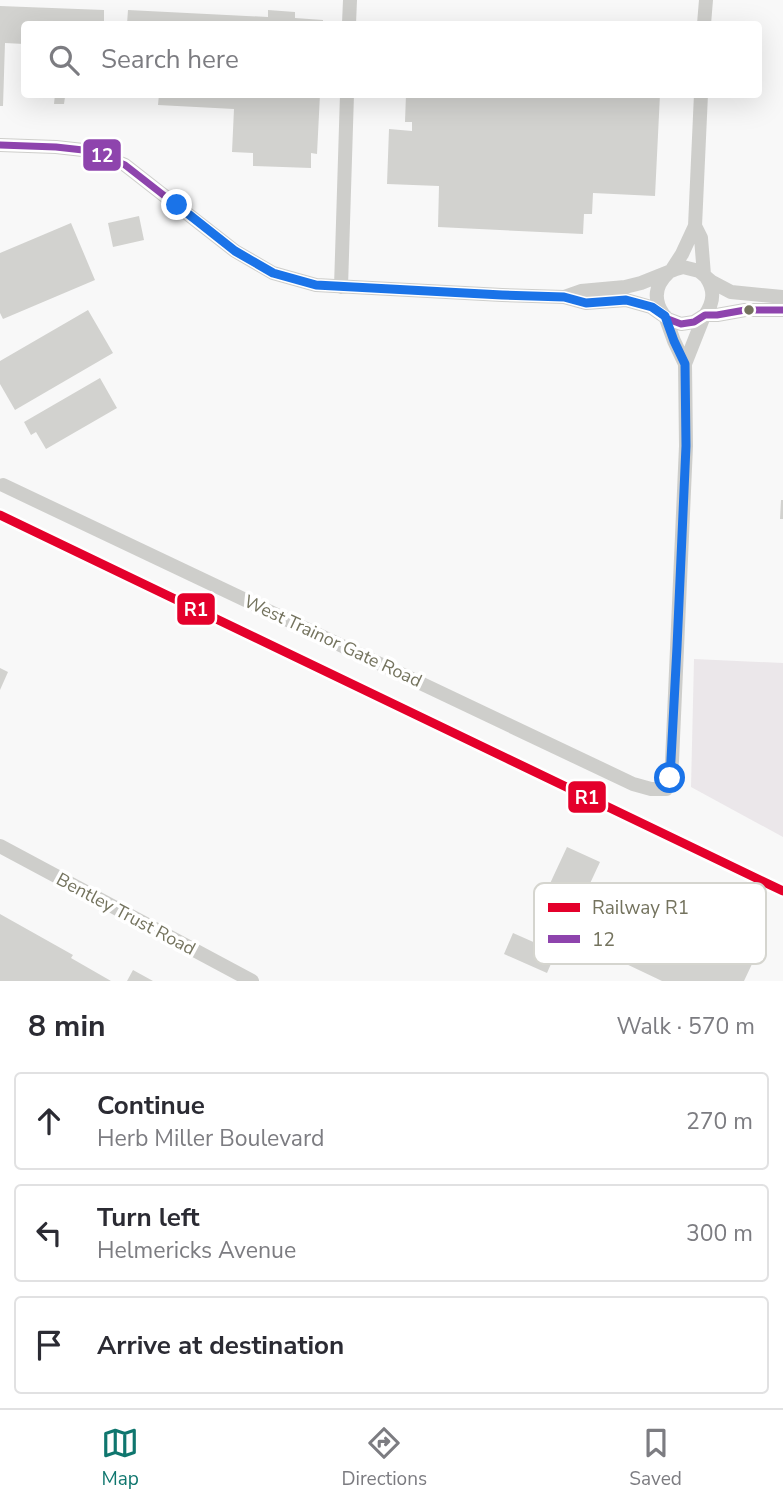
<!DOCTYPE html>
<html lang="en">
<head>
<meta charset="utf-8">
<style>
	:root { --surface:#fff; --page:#f7f7f7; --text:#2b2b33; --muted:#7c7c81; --line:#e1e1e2; --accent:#0f766e }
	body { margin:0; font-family:"Nunito Sans",sans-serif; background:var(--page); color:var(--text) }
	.stop { position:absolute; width:21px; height:21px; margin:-16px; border:5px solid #1a73e8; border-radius:50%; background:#fff }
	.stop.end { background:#1a73e8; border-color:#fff; box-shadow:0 2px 7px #0008 }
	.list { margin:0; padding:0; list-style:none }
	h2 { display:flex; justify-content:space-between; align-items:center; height:91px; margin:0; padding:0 28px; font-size:30px }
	h2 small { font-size:23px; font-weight:400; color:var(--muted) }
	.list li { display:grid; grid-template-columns:46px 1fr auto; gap:21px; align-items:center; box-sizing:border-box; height:98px; margin:0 14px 14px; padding:0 14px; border:2px solid var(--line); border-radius:7px }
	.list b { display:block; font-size:26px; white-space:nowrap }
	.list p { margin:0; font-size:23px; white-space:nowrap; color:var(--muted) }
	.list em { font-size:23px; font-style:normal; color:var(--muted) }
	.icon { flex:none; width:38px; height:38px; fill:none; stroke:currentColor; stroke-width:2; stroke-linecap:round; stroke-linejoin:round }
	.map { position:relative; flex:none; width:783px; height:981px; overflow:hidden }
	.search { position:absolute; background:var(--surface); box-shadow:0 7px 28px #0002; left:21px; right:21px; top:21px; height:77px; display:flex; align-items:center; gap:18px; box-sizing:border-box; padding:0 24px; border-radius:7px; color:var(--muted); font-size:26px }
	.sheet { height:427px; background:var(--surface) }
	nav { display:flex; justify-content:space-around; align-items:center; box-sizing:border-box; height:98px; border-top:2px solid var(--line); background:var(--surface); font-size:19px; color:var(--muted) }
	nav a { display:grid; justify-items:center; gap:4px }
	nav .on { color:var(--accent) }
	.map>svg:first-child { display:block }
	.green { fill:#ebe7ea }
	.building { fill:#d2d2cf }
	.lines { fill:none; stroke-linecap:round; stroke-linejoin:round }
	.minor { stroke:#cececb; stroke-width:14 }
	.bus-1-casing { stroke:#fff; stroke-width:12 }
	.bus-1 { stroke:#8e44ad; stroke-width:7 }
	.rail-1-casing { stroke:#fff; stroke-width:14 }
	.rail-1 { stroke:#e4002b; stroke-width:9 }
	.route { stroke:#1a73e8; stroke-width:9 }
	.bus-dot { fill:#74735e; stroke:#fff; stroke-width:2.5 }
	.labels { text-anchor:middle; stroke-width:7; stroke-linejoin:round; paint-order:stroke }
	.street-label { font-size:18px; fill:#74735e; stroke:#fff }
	.key { fill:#fff; stroke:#d5d5cf; stroke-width:2 }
	.key-label { font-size:19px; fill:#74735e }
	.line-badge { stroke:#fff; stroke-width:2.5 }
	.badge-label { font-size:19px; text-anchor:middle; font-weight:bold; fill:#fff }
</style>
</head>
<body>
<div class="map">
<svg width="783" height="981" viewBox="0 0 783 981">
	<rect width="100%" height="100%" fill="#f8f8f8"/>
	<!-- green -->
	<path class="green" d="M 694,659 L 783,663 L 783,837 L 691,787 Z"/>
	<!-- building -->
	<path class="building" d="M 0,6 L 104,10 L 104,24 L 24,24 L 24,44 L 5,43 L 3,106 L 0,106 Z
		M 128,10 L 268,17 L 268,10 L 295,12 L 295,18 L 323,20 L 323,24 L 127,24 Z
		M 55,94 L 101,94 L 101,98 L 65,97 L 64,104 L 54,104 Z
		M 159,94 L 320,94 L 317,154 L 311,153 L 311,168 L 253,166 L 253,153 L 232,152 L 234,109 L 158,105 Z
		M 406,94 L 660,94 L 655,196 L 593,193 L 592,214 L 584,214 L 583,234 L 438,227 L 439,186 L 387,184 L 389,129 L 412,131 L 412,122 L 405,122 Z
		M 139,216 L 144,240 L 113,247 L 108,223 Z
		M 71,223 L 95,280 L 3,319 L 0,313 L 0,253 Z
		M 88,310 L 113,353 L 15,410 L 0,384 L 0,361 Z
		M 100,378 L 117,408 L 46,449 L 36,432 L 31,435 L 24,422 Z
		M 781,500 L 783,500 L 783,519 L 780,519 Z
		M 0,668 L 8,672 L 0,690 Z
		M 567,847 L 600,862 L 566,935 L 533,920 Z
		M 629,894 L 690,923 L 694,916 L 760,947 L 744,981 L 662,981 L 601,952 Z
		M 0,914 L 73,955 L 71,958 L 111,981 L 0,981 Z
		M 513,933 L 556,952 L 547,973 L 504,954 Z
		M 133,970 L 153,981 L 127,981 Z"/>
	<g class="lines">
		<!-- minor -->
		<path class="minor" d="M 349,24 L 350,0
			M 704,24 L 706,0
			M 701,94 L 695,226 L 701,238 L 704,275
			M 0,145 L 56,147 L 92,151 L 125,165 L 235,251 L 273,273 L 316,285 L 502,295 L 564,297 L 586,303 L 626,300 L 651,307 L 668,319 L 681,324 L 694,322 L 705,315 L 717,315 L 745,310 L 783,310
			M 671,271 L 682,254 L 695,226
			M 341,287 L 347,94
			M 564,297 L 581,291 L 625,287 L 641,283 L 676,269 L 683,267 L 699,271 L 712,282 L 731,292 L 783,297
			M 663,314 C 653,299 655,285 668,273
			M 705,315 C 714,302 715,290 706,277
			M 665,316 L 674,341 L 685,364
			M 3,485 L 633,784 L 651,789 L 666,789 L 670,778 L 672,761 L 686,446 L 685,364 L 704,316
			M 0,846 L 252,981"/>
		<!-- bus-1 casing -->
		<g class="bus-1-casing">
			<path id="bus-1" d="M 0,145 L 56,147 L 92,151 L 125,165 L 235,251 L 273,273 L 316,285 L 502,295 L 564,297 L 586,303 L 626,300 L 651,307 L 668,319 L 681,324 L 694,322 L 705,315 L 717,315 L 745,310 L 783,310"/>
		</g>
		<!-- bus-1 -->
		<use href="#bus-1" class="bus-1"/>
		<!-- rail-1 casing -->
		<g class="rail-1-casing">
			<path id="rail-1" d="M 0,515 L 783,891"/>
		</g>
		<!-- rail-1 -->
		<use href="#rail-1" class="rail-1"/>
	</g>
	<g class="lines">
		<!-- route -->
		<path class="route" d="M 177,205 L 235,251 L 273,273 L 316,285 L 502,295 L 564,297 L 586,303 L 626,300 L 652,307 L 665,316 L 674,341 L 685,364 L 686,446 L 677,647 L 670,778"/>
	</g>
	<!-- markers -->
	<circle class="bus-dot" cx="749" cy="310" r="6"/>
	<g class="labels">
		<!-- street labels -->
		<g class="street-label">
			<text transform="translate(333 641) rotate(25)" y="6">West Trainor Gate Road</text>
			<text transform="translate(126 914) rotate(28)" y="6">Bentley Trust Road</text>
		</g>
	</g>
	<!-- legend -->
	<rect x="534" y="883" width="232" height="81" rx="10" class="key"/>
	<rect x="548" y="903" width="32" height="9" fill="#e4002b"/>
	<rect x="548" y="935" width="32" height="8" fill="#8e44ad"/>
	<g class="key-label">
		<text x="592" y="914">Railway R1</text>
		<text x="592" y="946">12</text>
	</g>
	<g class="line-badge">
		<rect x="82" y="138" width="40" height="34" rx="7" fill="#8e44ad"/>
		<rect x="176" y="592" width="40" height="34" rx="7" fill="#e4002b"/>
		<rect x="567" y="780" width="40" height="34" rx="7" fill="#e4002b"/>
	</g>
	<g class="badge-label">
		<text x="102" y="162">12</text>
		<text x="196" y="616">R1</text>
		<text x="587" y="804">R1</text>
	</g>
</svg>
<div class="stop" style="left:670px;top:778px"></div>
<div class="stop end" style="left:177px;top:205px"></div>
<div class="search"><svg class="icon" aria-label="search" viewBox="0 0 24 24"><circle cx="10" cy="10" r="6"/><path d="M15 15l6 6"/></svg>Search here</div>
</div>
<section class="sheet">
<h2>8 min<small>Walk · 570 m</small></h2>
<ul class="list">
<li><svg class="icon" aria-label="ahead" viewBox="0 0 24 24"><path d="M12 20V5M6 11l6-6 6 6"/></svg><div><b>Continue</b><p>Herb Miller Boulevard</p></div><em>270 m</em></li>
<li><svg class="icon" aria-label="left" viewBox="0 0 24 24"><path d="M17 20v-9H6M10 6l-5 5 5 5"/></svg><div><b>Turn left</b><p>Helmericks Avenue</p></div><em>300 m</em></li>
<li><svg class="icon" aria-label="arrive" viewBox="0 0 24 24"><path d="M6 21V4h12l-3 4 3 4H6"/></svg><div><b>Arrive at destination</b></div></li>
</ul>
</section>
<nav>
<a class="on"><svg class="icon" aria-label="map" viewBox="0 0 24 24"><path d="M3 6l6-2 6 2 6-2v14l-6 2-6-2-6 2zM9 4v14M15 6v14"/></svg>Map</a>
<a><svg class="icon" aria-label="directions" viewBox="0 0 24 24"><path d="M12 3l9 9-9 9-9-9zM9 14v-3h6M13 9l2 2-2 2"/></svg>Directions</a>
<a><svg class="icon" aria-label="saved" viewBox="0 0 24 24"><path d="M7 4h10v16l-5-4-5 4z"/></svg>Saved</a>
</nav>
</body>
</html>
